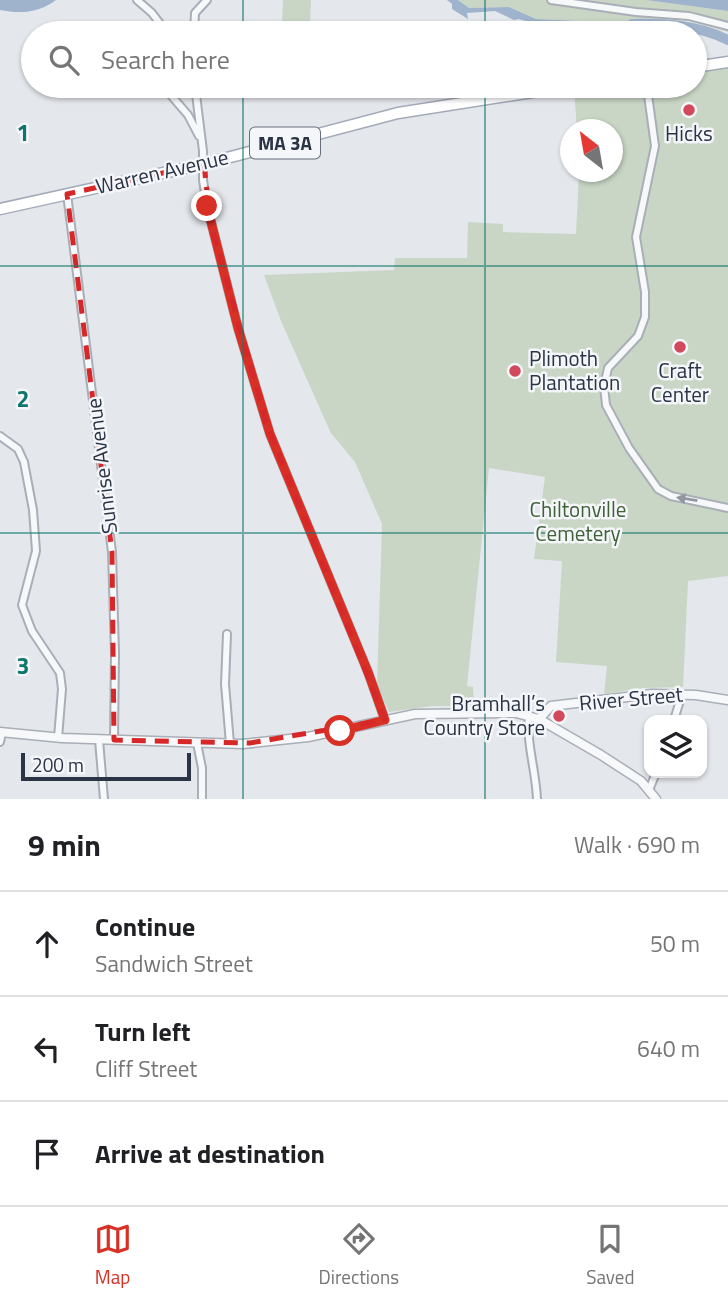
<!DOCTYPE html>
<html lang="en">
<head>
<meta charset="utf-8">
<style>
	:root { --surface:#fff; --page:#f6f6f6; --text:#202124; --muted:#757577; --line:#e0e0e0; --accent:#d93025 }
	body { margin:0; font-family:"Titillium Web",sans-serif; background:var(--page); color:var(--text) }
	.controls { position:absolute; right:21px; bottom:21px; display:grid; overflow:hidden; border-radius:14px; box-shadow:0 2px 5px #0004 }
	.controls button { width:63px; height:63px; display:grid; place-items:center; padding:0; border:0; border-bottom:2px solid var(--line); background:var(--surface); color:var(--text); font:35px sans-serif }
	.compass { position:absolute; left:560px; top:119px; width:63px; height:63px; border-radius:50%; background:var(--surface); box-shadow:0 2px 5px #0004; rotate:329deg }
	.scale { position:absolute; left:21px; bottom:18px; width:170px; box-sizing:border-box; padding-left:7px; border:4px solid #2b3445; border-top:0; font-size:19px; line-height:24px; white-space:nowrap; color:#2b3445; -webkit-text-stroke:5px #f4f6f9; paint-order:stroke }
	.stop { position:absolute; width:21px; height:21px; margin:-16px; border:5px solid #d93025; border-radius:50%; background:#fff }
	.stop.end { background:#d93025; border-color:#fff; box-shadow:0 2px 7px #0008 }
	.list { margin:0; padding:0; list-style:none }
	h2 { display:flex; justify-content:space-between; align-items:center; height:91px; margin:0; padding:0 28px; font-size:30px }
	h2 small { font-size:23px; font-weight:400; color:var(--muted) }
	.list li { display:grid; grid-template-columns:46px 1fr auto; gap:21px; align-items:center; box-sizing:border-box; height:105px; padding:0 28px; border-top:2px solid var(--line) }
	.list b { display:block; font-size:26px; white-space:nowrap }
	.list p { margin:0; font-size:23px; white-space:nowrap; color:var(--muted) }
	.list em { font-size:23px; font-style:normal; color:var(--muted) }
	.icon { flex:none; width:38px; height:38px; fill:none; stroke:currentColor; stroke-width:2; stroke-linecap:round; stroke-linejoin:round }
	.map { position:relative; flex:none; width:728px; height:799px; overflow:hidden }
	.search { position:absolute; background:var(--surface); box-shadow:0 2px 5px #0004; left:21px; right:21px; top:21px; height:77px; display:flex; align-items:center; gap:18px; box-sizing:border-box; padding:0 24px; border-radius:38px; color:var(--muted); font-size:26px }
	.sheet { height:406px; background:var(--surface) }
	nav { display:flex; justify-content:space-around; align-items:center; box-sizing:border-box; height:98px; border-top:2px solid var(--line); background:var(--surface); font-size:19px; color:var(--muted) }
	nav a { display:grid; justify-items:center; gap:4px }
	nav .on { color:var(--accent) }
	.map>svg:first-child { display:block }
	.green { fill:#c9d6c5 }
	.water { fill:#9fb4cc }
	.lines { fill:none; stroke-linecap:round; stroke-linejoin:round }
	.river { stroke:#9fb4cc; stroke-width:10 }
	.minor-casing { stroke:#a9aeb7; stroke-width:10 }
	.tertiary-casing { stroke:#a9aeb7; stroke-width:11 }
	.primary-casing { stroke:#a3abb8; stroke-width:13 }
	.minor { stroke:#f7f8fa; stroke-width:6 }
	.tertiary { stroke:#f7f8fa; stroke-width:8 }
	.primary { stroke:#fff; stroke-width:10 }
	.oneway { fill:#9196a0 }
	.route { stroke:#d93025; stroke-width:9 }
	.marked { fill:none; stroke:#d62828; stroke-width:5; stroke-dasharray:14 9; stroke-linejoin:round }
	.grid { fill:none; stroke:#0f766e; stroke-width:2; stroke-opacity:0.55 }
	.poi-dot { fill:#d1495b; stroke:#f4f6f9; stroke-width:2.5 }
	.labels { text-anchor:middle; stroke-width:5; stroke-linejoin:round; paint-order:stroke }
	.shield { fill:#f4f6f9; stroke:#676e7b; stroke-width:2 }
	.shield-label { font-size:19px; font-weight:bold; fill:#2b3445 }
	.poi-label { font-size:21px; fill:#2b3445; stroke:#f4f6f9 }
	.street-label { font-size:21px; fill:#2b3445; stroke:#f4f6f9 }
	.park-label { font-size:21px; fill:#3f6138; stroke:#f4f6f9 }
	.grid-label { font-size:23px; text-anchor:middle; font-weight:bold; fill:#0f766e; stroke:#f4f6f9; stroke-width:5; stroke-linejoin:round; paint-order:stroke }
</style>
</head>
<body>
<div class="map">
<svg width="728" height="799" viewBox="0 0 728 799">
	<rect width="100%" height="100%" fill="#e4e7ec"/>
	<!-- green -->
	<path class="green" d="M 283,0 L 311,0 L 310,25 L 282,23 Z
		M 458,0 L 646,0 L 728,11 L 728,32 L 678,18 L 627,23 L 536,19 L 509,7 L 469,8 Z
		M 728,66 L 728,576 L 688,581 L 683,687 L 643,688 L 604,694 L 607,666 L 556,662 L 562,561 L 534,559 L 545,477 L 489,468 L 467,686 L 473,687 L 474,706 L 431,706 L 389,712 L 377,685 L 382,524 L 355,462 L 331,433 L 325,420 L 281,321 L 264,275 L 394,270 L 395,258 L 467,258 L 468,222 L 503,224 L 503,232 L 576,234 L 579,172 L 612,172 L 612,130 L 577,129 L 574,89 L 595,86 L 695,86 L 695,71 Z"/>
	<!-- water -->
	<path class="water" d="M 0,0 L 56,0 C 39,13 20,14 0,10 Z
		M 447,0 L 458,0 L 469,8 L 509,7 L 536,19 L 643,24 L 605,26 L 562,23 L 539,25 L 519,19 L 514,20 L 495,11 L 467,13 L 468,19 L 452,9 L 452,4 Z
		M 646,0 L 728,0 L 728,11 Z"/>
	<g class="lines">
		<!-- river -->
		<path class="river" d="M 632,24 C 665,23 698,25 728,40"/>
		<!-- minor casing -->
		<g class="minor-casing">
			<path id="minor" d="M 137,0 L 152,13 L 167,33
				M 551,0 L 636,12 L 689,16 L 728,26
				M 194,33 L 195,13 L 207,0
				M 163,86 L 188,115 L 199,136
				M 195,86 L 203,151 L 203,180 L 207,206 L 238,328 L 270,434 L 368,672 L 385,720
				M 642,86 L 648,95
				M 649,86 L 648,95 L 655,146 L 636,237 L 645,292 L 645,317 L 638,336 L 608,368 L 604,386 L 606,405 L 629,448 L 658,489 L 671,496 L 728,508
				M 67,194 L 112,552 L 115,653 L 114,740
				M 0,436 L 18,449 L 24,462 L 33,510 L 36,551 L 22,605 L 32,631 L 60,673 L 62,689 L 58,738
				M 227,634 L 225,684 L 230,744
				M 529,716 C 526,743 536,771 537,799
				M 674,720 L 682,694
				M 99,740 L 104,799
				M 0,742 L 2,733
				M 197,743 L 202,768 L 202,799
				M 649,790 L 656,773"/>
		</g>
		<!-- tertiary casing -->
		<g class="tertiary-casing">
			<path id="tertiary" d="M 539,719 L 551,706 L 652,694 L 696,695 L 728,700
				M 0,732 L 62,738 L 243,744 L 308,737 L 415,714 L 516,713 L 539,719 L 601,755 L 641,781 L 656,799"/>
		</g>
		<!-- primary casing -->
		<g class="primary-casing">
			<path id="primary" d="M 695,67 L 728,62
				M 0,209 L 204,164 L 398,113 L 571,86"/>
		</g>
		<!-- minor -->
		<use href="#minor" class="minor"/>
		<!-- tertiary -->
		<use href="#tertiary" class="tertiary"/>
		<!-- primary -->
		<use href="#primary" class="primary"/>
	</g>
	<!-- one-way arrows -->
	<defs><path id="oneway-solid" d="M-6-.8H1V-3.2L6.5 0L1 3.2V.8H-6Z" transform="scale(1.75)"/></defs>
	<use class="oneway" href="#oneway-solid" transform="translate(687 499) rotate(-171)"/>
	<g class="lines">
		<!-- route -->
		<path class="route" d="M 207,206 L 238,328 L 270,434 L 368,672 L 385,720 L 340,731"/>
	</g>
	<!-- marked area -->
	<path class="marked" d="M 204,164 L 210,220 L 266,422 L 385,720 L 250,743 L 114,740 L 112,552 L 67,194 Z"/>
	<!-- grid -->
	<path class="grid" d="M 243,0 L 243,33M 485,0 L 485,33M 243,86 L 243,799M 485,86 L 485,799M 0,266 L 728,266M 0,533 L 728,533"/>
	<!-- markers -->
	<g class="poi-dot">
		<circle cx="689" cy="110" r="7"/>
		<circle cx="680" cy="347" r="7"/>
		<circle cx="515" cy="371" r="7"/>
		<circle cx="559" cy="716" r="7"/>
	</g>
	<g class="labels">
		<!-- shield labels -->
		<rect class="shield" x="250" y="127.5" width="70" height="31" rx="5"/>
		<g class="shield-label">
			<text x="285" y="150">MA 3A</text>
		</g>
		<!-- poi labels -->
		<g class="poi-label">
			<text x="689" y="141">Hicks</text>
			<text x="529" y="366" text-anchor="start">Plimoth<tspan x="529" dy="24">Plantation</tspan></text>
			<text x="680" y="378">Craft<tspan x="680" dy="24">Center</tspan></text>
			<text x="545" y="711" text-anchor="end">Bramhall’s<tspan x="545" dy="24">Country Store</tspan></text>
		</g>
		<!-- street labels -->
		<g class="street-label">
			<text transform="translate(162 172) rotate(-13)" y="7">Warren Avenue</text>
			<text transform="translate(102 466) rotate(-97)" y="7">Sunrise Avenue</text>
			<text transform="translate(631 699) rotate(-5)" y="7">River Street</text>
		</g>
		<!-- park labels -->
		<g class="park-label">
			<text x="578" y="517">Chiltonville<tspan x="578" dy="24">Cemetery</tspan></text>
		</g>
	</g>
	<g class="grid-label">
		<text x="23" y="141">1</text>
		<text x="23" y="407">2</text>
		<text x="23" y="674">3</text>
	</g>
</svg>
<div class="controls">
<button><svg class="icon" aria-label="layers" viewBox="0 0 24 24"><path d="M12 4l9 5-9 5-9-5zM3 14l9 5 9-5"/></svg></button>
</div>
<svg class="compass" viewBox="-18 -18 36 36"><path d="M0-13l5 13h-10z" fill="#e53935"/><path d="M0 13l5-13h-10z" fill="#757577"/></svg>
<div class="scale">200 m</div>
<div class="stop" style="left:340px;top:731px"></div>
<div class="stop end" style="left:207px;top:206px"></div>
<div class="search"><svg class="icon" aria-label="search" viewBox="0 0 24 24"><circle cx="10" cy="10" r="6"/><path d="M15 15l6 6"/></svg>Search here</div>
</div>
<section class="sheet">
<h2>9 min<small>Walk · 690 m</small></h2>
<ul class="list">
<li><svg class="icon" aria-label="ahead" viewBox="0 0 24 24"><path d="M12 20V5M6 11l6-6 6 6"/></svg><div><b>Continue</b><p>Sandwich Street</p></div><em>50 m</em></li>
<li><svg class="icon" aria-label="left" viewBox="0 0 24 24"><path d="M17 20v-9H6M10 6l-5 5 5 5"/></svg><div><b>Turn left</b><p>Cliff Street</p></div><em>640 m</em></li>
<li><svg class="icon" aria-label="arrive" viewBox="0 0 24 24"><path d="M6 21V4h12l-3 4 3 4H6"/></svg><div><b>Arrive at destination</b></div></li>
</ul>
</section>
<nav>
<a class="on"><svg class="icon" aria-label="map" viewBox="0 0 24 24"><path d="M3 6l6-2 6 2 6-2v14l-6 2-6-2-6 2zM9 4v14M15 6v14"/></svg>Map</a>
<a><svg class="icon" aria-label="directions" viewBox="0 0 24 24"><path d="M12 3l9 9-9 9-9-9zM9 14v-3h6M13 9l2 2-2 2"/></svg>Directions</a>
<a><svg class="icon" aria-label="saved" viewBox="0 0 24 24"><path d="M7 4h10v16l-5-4-5 4z"/></svg>Saved</a>
</nav>
</body>
</html>
